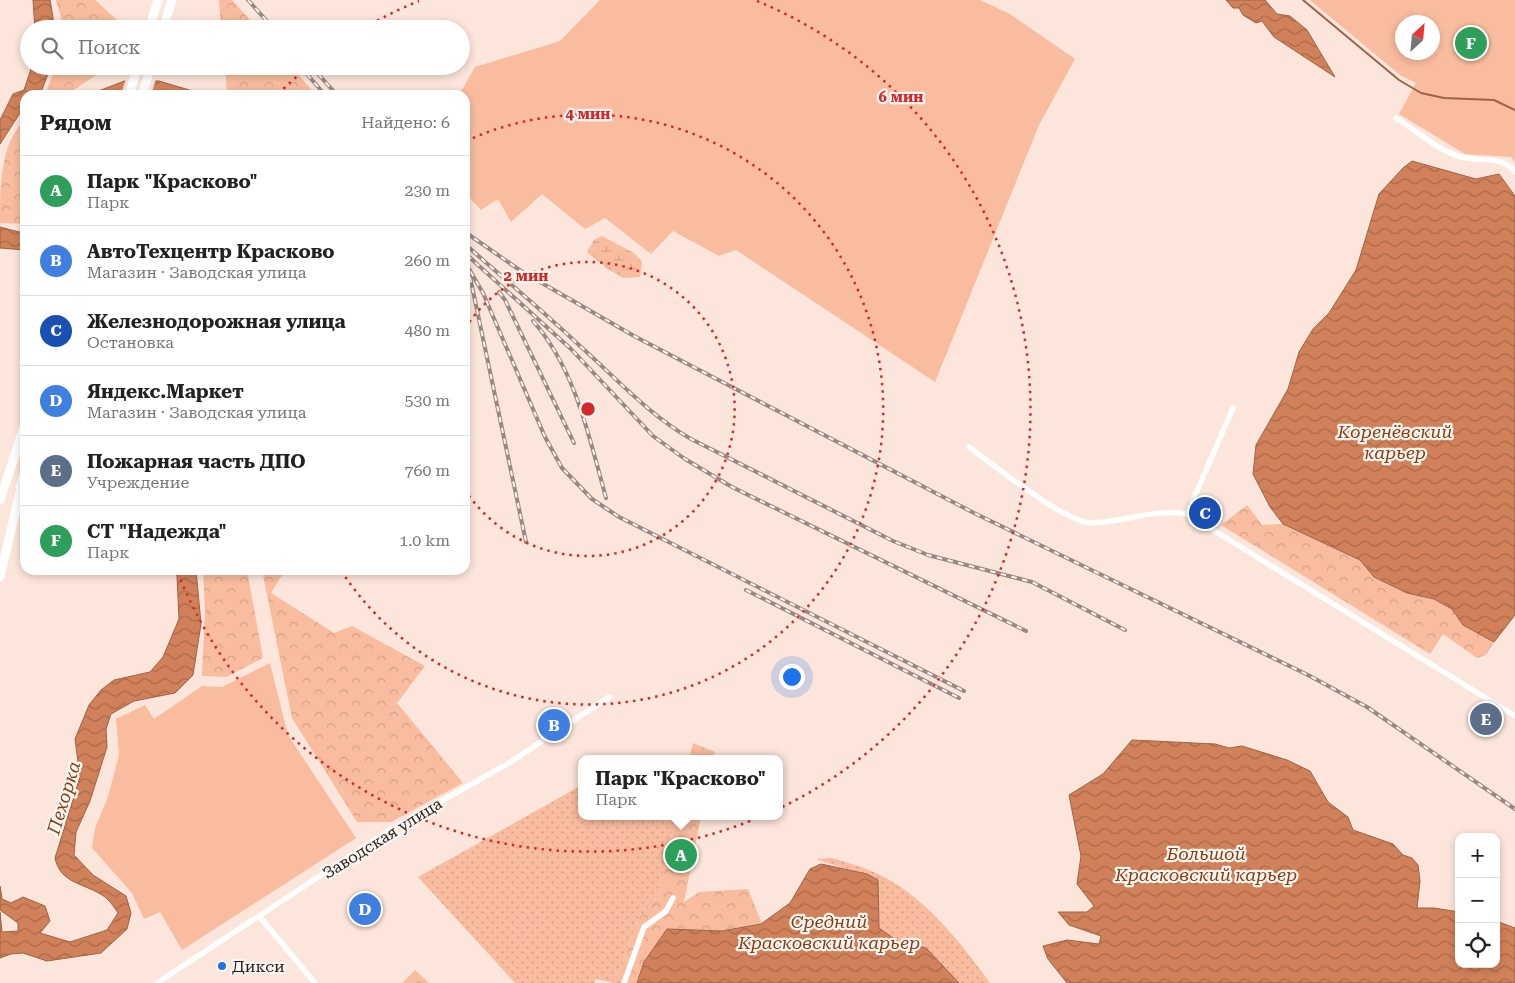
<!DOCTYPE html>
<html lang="ru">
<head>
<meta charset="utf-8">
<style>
	:root { --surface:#fff; --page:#f2f2f2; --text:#222; --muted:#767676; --line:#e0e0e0; --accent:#b45309 }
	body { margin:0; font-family:"Roboto Serif",serif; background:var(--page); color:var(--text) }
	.controls { position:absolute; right:15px; bottom:15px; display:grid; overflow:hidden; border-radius:10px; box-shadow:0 2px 8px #0003 }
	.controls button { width:45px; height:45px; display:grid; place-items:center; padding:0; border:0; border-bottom:1px solid var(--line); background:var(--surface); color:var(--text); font:25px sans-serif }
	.compass { position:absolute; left:1395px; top:15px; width:45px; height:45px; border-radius:50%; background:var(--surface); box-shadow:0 2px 8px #0003; rotate:26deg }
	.you { position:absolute; left:791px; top:676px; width:18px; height:18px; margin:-12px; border:4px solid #fff; border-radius:50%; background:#1a73e8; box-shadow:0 0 0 8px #1a73e833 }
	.badge { display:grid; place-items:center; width:32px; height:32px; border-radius:50%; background:var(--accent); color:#fff; font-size:16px; font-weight:700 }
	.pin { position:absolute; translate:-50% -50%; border:2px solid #fff; box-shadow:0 1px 5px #0006 }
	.popup { position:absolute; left:578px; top:755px; width:205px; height:65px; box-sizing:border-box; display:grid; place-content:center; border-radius:10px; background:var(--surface); filter:drop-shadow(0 1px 4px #0005); font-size:16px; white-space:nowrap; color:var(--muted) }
	.popup b { font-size:19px; color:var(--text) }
	.popup::after { content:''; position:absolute; left:50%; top:100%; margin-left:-10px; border:10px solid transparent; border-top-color:var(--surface) }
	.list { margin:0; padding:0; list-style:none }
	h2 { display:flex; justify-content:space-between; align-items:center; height:65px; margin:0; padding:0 20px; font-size:21px }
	h2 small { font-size:16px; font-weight:400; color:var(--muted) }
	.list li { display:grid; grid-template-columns:32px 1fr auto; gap:15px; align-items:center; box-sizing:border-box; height:70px; padding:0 20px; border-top:1px solid var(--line) }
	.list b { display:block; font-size:19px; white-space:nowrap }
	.list p { margin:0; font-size:16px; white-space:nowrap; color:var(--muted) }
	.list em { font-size:16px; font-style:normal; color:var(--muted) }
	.icon { flex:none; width:28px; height:28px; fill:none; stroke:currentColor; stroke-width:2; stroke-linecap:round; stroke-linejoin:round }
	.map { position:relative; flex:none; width:1515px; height:983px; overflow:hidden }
	.search { position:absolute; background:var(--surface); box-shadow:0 2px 8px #0003; left:20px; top:20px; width:450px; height:55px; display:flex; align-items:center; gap:12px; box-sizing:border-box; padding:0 18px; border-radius:28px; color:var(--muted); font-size:19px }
	.panel { position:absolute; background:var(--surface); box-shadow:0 2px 8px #0003; left:20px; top:90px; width:450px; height:485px; border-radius:15px }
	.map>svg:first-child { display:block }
	.grass { fill:url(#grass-dots) }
	.forest { fill:url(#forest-crowns) }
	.wetland { fill:url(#wetland-marsh) }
	.garden { fill:#f9bc9e; fill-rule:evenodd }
	.water { fill:url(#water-waves); stroke:#9e6346 }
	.pier { fill:#fce5da }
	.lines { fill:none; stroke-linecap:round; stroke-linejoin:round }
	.stream { stroke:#9e6346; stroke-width:2 }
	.street { stroke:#fff; stroke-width:5.5 }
	.primary { stroke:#fff; stroke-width:9 }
	.rail-casing { stroke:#998880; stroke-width:4 }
	.rail { stroke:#fcf6f3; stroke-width:2; stroke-dasharray:5.5; stroke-linecap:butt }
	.ring { fill:none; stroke:#d62828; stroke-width:2.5; stroke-dasharray:2.5 5 }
	.poi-dot { fill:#1f74df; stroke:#fcf6f3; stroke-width:2 }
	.labels { text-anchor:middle; stroke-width:4.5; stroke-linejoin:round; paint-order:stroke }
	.street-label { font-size:16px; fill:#281e19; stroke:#fcf6f3 }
	.poi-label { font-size:16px; fill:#281e19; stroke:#fcf6f3; text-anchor:start }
	.water-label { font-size:18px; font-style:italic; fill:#873d11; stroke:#fcf6f3 }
	.centre { fill:#d62828; stroke:#fcf6f3; stroke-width:2.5 }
	.ring-label { font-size:15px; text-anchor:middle; font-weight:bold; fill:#d62828; stroke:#fcf6f3; stroke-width:4.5; stroke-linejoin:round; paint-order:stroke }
</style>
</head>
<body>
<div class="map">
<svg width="1515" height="983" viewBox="0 0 1515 983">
	<defs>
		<pattern id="grass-dots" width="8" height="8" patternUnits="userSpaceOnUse" patternTransform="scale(1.25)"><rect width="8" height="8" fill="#f9bc9e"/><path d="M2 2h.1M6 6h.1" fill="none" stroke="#d5a188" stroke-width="1.8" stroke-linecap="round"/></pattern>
		<pattern id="forest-crowns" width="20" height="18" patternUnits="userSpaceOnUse" patternTransform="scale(1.25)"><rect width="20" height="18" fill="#f9bc9e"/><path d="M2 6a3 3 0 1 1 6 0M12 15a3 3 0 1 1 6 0" fill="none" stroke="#d5a188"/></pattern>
		<pattern id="wetland-marsh" width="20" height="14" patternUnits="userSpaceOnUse" patternTransform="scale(1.25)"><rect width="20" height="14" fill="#f9bc9e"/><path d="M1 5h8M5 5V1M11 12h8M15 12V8" fill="none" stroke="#d5a188"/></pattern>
		<pattern id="water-waves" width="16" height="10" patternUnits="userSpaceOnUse" patternTransform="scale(1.25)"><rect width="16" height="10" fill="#d18159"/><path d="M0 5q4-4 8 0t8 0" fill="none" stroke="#aa6949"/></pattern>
	</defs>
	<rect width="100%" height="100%" fill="#fce5da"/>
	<!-- grass -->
	<path class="grass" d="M 582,785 L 582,816 L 665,816 L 675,820 L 658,896 L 638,920 L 615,983 L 596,979 L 594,983 L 515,983 L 418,877 Z
		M 832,858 C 844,862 857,865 869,870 C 921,891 958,939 990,983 L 958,983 L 877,931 L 846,869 L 816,859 Z"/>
	<!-- forest -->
	<path class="forest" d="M 56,0 L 95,0 L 117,20 L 114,29 L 60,29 L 61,17 Z
		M 219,0 L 232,0 L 258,29 L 221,29 Z
		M 56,66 L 101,66 L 98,74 L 72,91 L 71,95 L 45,95 Z
		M 225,66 L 291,66 L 316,95 L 227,95 Z
		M 25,121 L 25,224 L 0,223 C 0,190 0,141 25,121 Z
		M 1247,505 L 1262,525 L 1283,524 L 1360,560 L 1374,577 L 1407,593 L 1434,599 L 1452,609 L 1463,625 L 1494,642 L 1486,655 L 1477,658 L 1443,634 L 1430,654 L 1221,525 Z
		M 203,570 L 247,570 L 263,658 L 226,677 L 202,676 L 205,611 Z
		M 262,570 L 285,570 L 271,593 L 334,633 L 352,626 L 425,666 L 397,703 L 463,783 L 391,822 L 357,822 L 292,718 Z
		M 693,743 L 715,752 L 713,759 L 689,759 Z
		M 676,816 L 701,816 L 684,902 L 699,892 L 748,889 L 762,924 L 722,931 L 667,929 L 644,962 L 637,983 L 615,983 L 638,920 L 658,896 Z
		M 415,970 L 429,983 L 402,983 Z"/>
	<!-- wetland -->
	<path class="wetland" d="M 602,236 L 634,253 L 642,262 L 640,277 L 624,278 L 609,270 L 587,252 L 594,240 Z"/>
	<!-- garden -->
	<path class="garden" d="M 600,0 L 980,0 L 1010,14 L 1075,59 L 1039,125 L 935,382 L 736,250 L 719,256 L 673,231 L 651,254 L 605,218 L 585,229 L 542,194 L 511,222 L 498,199 L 481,210 L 465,193 L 465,95 L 459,95 L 475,67 L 560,41 Z
		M 1310,0 L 1515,0 L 1515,162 L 1511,157 L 1465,154 L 1399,114 L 1416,83 L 1400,75 ZM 1402,22 L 1432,22 L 1432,52 L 1402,52 Z
		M 270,663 L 288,735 L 356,838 L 182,950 L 160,912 L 144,919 L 132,893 L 92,848 L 95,828 L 108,797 L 119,755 L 116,719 L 145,705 L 154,719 L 202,686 L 222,687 Z"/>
	<!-- water -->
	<path class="water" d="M 33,0 L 50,0 L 55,29 L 35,29 Z
		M 1226,0 L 1265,0 L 1277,14 L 1290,16 L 1307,30 L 1335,77 L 1274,37 L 1262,21 L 1256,23 L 1243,15 L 1239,8 L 1233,8 Z
		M 32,66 L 51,66 L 40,95 L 25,95 L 25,109 L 22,110 L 0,144 L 0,120 L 13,94 L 24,90 Z
		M 127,80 L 159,81 L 206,95 L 88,95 Z
		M 1412,161 L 1476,179 L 1499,174 L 1515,196 L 1515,615 L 1494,642 L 1463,625 L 1452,609 L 1434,599 L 1407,593 L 1374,577 L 1360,560 L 1283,524 L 1270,507 L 1253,474 L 1256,445 L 1288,389 L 1299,352 L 1313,329 L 1329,313 L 1356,270 L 1379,194 L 1403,168 Z
		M 0,227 L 19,232 L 25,230 L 25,250 L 0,248 Z
		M 174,570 L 196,570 L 201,624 L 193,675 L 175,693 L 134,701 L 111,714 L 106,729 L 107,747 L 90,801 L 76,832 L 74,855 L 93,875 L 126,896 L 131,913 L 127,929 L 101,953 L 47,961 L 23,953 L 11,954 L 0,958 L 0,912 L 2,932 L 18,931 L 18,923 L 0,910 L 0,886 L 2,899 L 11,903 L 23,897 L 45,906 L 50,921 L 40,933 L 70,942 L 107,930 L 118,913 C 114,907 109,899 102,895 C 83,883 60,883 55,858 L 80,777 L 75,739 L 89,705 L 101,690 L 114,680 L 150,672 L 163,657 L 179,619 L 177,576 Z
		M 1132,740 L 1215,744 L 1229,748 L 1242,746 L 1287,760 L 1310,771 L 1328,802 L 1348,817 L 1353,830 L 1393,844 L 1403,855 L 1412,858 L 1418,865 L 1420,881 L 1417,908 L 1434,908 L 1459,912 L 1459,964 L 1496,964 L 1496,921 L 1515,928 L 1515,983 L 1067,983 L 1048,959 L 1043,946 L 1067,940 L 1099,944 L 1101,936 L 1069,925 L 1058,912 L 1087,912 L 1094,906 L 1077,884 L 1081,856 L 1069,795 L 1103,774 Z
		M 821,864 L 867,874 L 878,880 L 879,928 L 899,942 L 926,948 L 959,983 L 637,983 L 644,962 L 667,929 L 722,931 L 761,924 L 790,903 L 810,869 Z"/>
	<!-- pier -->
	<path class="pier" d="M 126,78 L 156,79 L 151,95 L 121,95 Z"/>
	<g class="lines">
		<!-- stream -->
		<path class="stream" d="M 1303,0 L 1399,80 L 1421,93 L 1444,98 L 1494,100 L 1515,110"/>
		<!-- street -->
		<path class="street" d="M 1396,118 C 1415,130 1436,149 1458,156 C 1478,163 1501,154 1515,172
			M 969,447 C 994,465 1065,523 1092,523 C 1124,522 1156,508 1187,514 L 1515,716
			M 1187,514 L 1233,408
			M 260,917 L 315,983
			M 157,983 L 385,833 L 509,763 L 609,697
			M 624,983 L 644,927 L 666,911 L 673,898"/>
		<!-- primary -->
		<path class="primary" d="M 149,29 L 158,0
			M 163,29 L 172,0
			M 129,95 L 138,66
			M 142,95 L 151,66
			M 20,487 L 25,472
			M 0,500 L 25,424
			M 0,577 L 22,483"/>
		<!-- rail casing -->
		<g class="rail-casing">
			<path id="rail" d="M 248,0 L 274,29
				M 300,66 L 325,95
				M 311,66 L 337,95
				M 465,232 L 521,271 L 634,336 L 974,513 L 1308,675 L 1367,707 L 1515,809
				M 465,244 C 503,278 543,311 580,346 C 617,379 648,414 691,439 L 893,541 L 928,555 L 1032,582 L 1125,630
				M 467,255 L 571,349 L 653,436 L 685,459 L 732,487 L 1026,631
				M 465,262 L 483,293 L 545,437 L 562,468 L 592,499 L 619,517 L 964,691
				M 470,277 L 526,542
				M 499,292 L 505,300 L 574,443
				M 533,321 C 576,370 589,437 606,498
				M 746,590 L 959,698"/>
		</g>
		<!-- rail -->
		<use href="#rail" class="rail"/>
	</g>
	<!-- distance rings -->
	<g class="ring">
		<path d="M465 328A147 147 0 1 1 465 490"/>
		<path d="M466 141A295 295 0 1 1 342 572"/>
		<path d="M278 94A442 442 0 0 1 307 68M364 28A442 442 0 0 1 419 1M757 1A442 442 0 1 1 177 571"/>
	</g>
	<!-- markers -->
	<circle class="poi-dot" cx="222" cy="966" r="5"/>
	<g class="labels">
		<!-- street labels -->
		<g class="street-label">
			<text transform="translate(382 838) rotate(-32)" y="6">Заводская улица</text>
		</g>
		<!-- poi labels -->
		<g class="poi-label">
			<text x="232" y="972">Дикси</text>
		</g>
		<!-- water labels -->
		<g class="water-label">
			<text x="1395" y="438">Коренёвский<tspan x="1395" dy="21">карьер</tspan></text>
			<text transform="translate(64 798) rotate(-73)" y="6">Пехорка</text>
			<text x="1206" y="860">Большой<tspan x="1206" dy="21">Красковский карьер</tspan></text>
			<text x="829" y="928">Средний<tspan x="829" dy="21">Красковский карьер</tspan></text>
		</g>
	</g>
	<circle cx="588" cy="409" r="8" class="centre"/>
	<g class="ring-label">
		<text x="901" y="102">6 мин</text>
		<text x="588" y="119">4 мин</text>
		<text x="526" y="281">2 мин</text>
	</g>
</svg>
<div class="controls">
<button>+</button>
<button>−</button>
<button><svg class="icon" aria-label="locate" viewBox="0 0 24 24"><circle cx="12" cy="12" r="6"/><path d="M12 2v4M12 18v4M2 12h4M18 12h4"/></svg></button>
</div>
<svg class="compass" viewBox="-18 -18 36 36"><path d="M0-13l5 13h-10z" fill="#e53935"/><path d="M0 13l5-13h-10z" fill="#767676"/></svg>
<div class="you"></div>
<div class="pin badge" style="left:681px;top:855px;background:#2e9e5b">A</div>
<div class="popup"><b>Парк &quot;Красково&quot;</b>Парк</div>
<div class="pin badge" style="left:554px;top:725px;background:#3f7fe0">B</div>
<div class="pin badge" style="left:1205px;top:513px;background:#1a4fb4">C</div>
<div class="pin badge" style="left:365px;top:909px;background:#3f7fe0">D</div>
<div class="pin badge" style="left:1486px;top:719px;background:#5c6f8a">E</div>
<div class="pin badge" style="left:1471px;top:43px;background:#2e9e5b">F</div>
<div class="search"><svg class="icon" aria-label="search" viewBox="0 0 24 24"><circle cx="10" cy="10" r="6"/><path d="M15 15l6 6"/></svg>Поиск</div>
<section class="panel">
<h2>Рядом<small>Найдено: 6</small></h2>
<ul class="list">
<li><span class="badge" style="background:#2e9e5b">A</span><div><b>Парк &quot;Красково&quot;</b><p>Парк</p></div><em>230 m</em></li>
<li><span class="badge" style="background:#3f7fe0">B</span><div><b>АвтоТехцентр Красково</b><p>Магазин · Заводская улица</p></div><em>260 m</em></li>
<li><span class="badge" style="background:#1a4fb4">C</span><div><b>Железнодорожная улица</b><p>Остановка</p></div><em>480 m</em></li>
<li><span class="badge" style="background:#3f7fe0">D</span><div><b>Яндекс.Маркет</b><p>Магазин · Заводская улица</p></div><em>530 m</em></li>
<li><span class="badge" style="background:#5c6f8a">E</span><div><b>Пожарная часть ДПО</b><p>Учреждение</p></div><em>760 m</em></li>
<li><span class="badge" style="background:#2e9e5b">F</span><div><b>СТ &quot;Надежда&quot;</b><p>Парк</p></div><em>1.0 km</em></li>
</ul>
</section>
</div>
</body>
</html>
